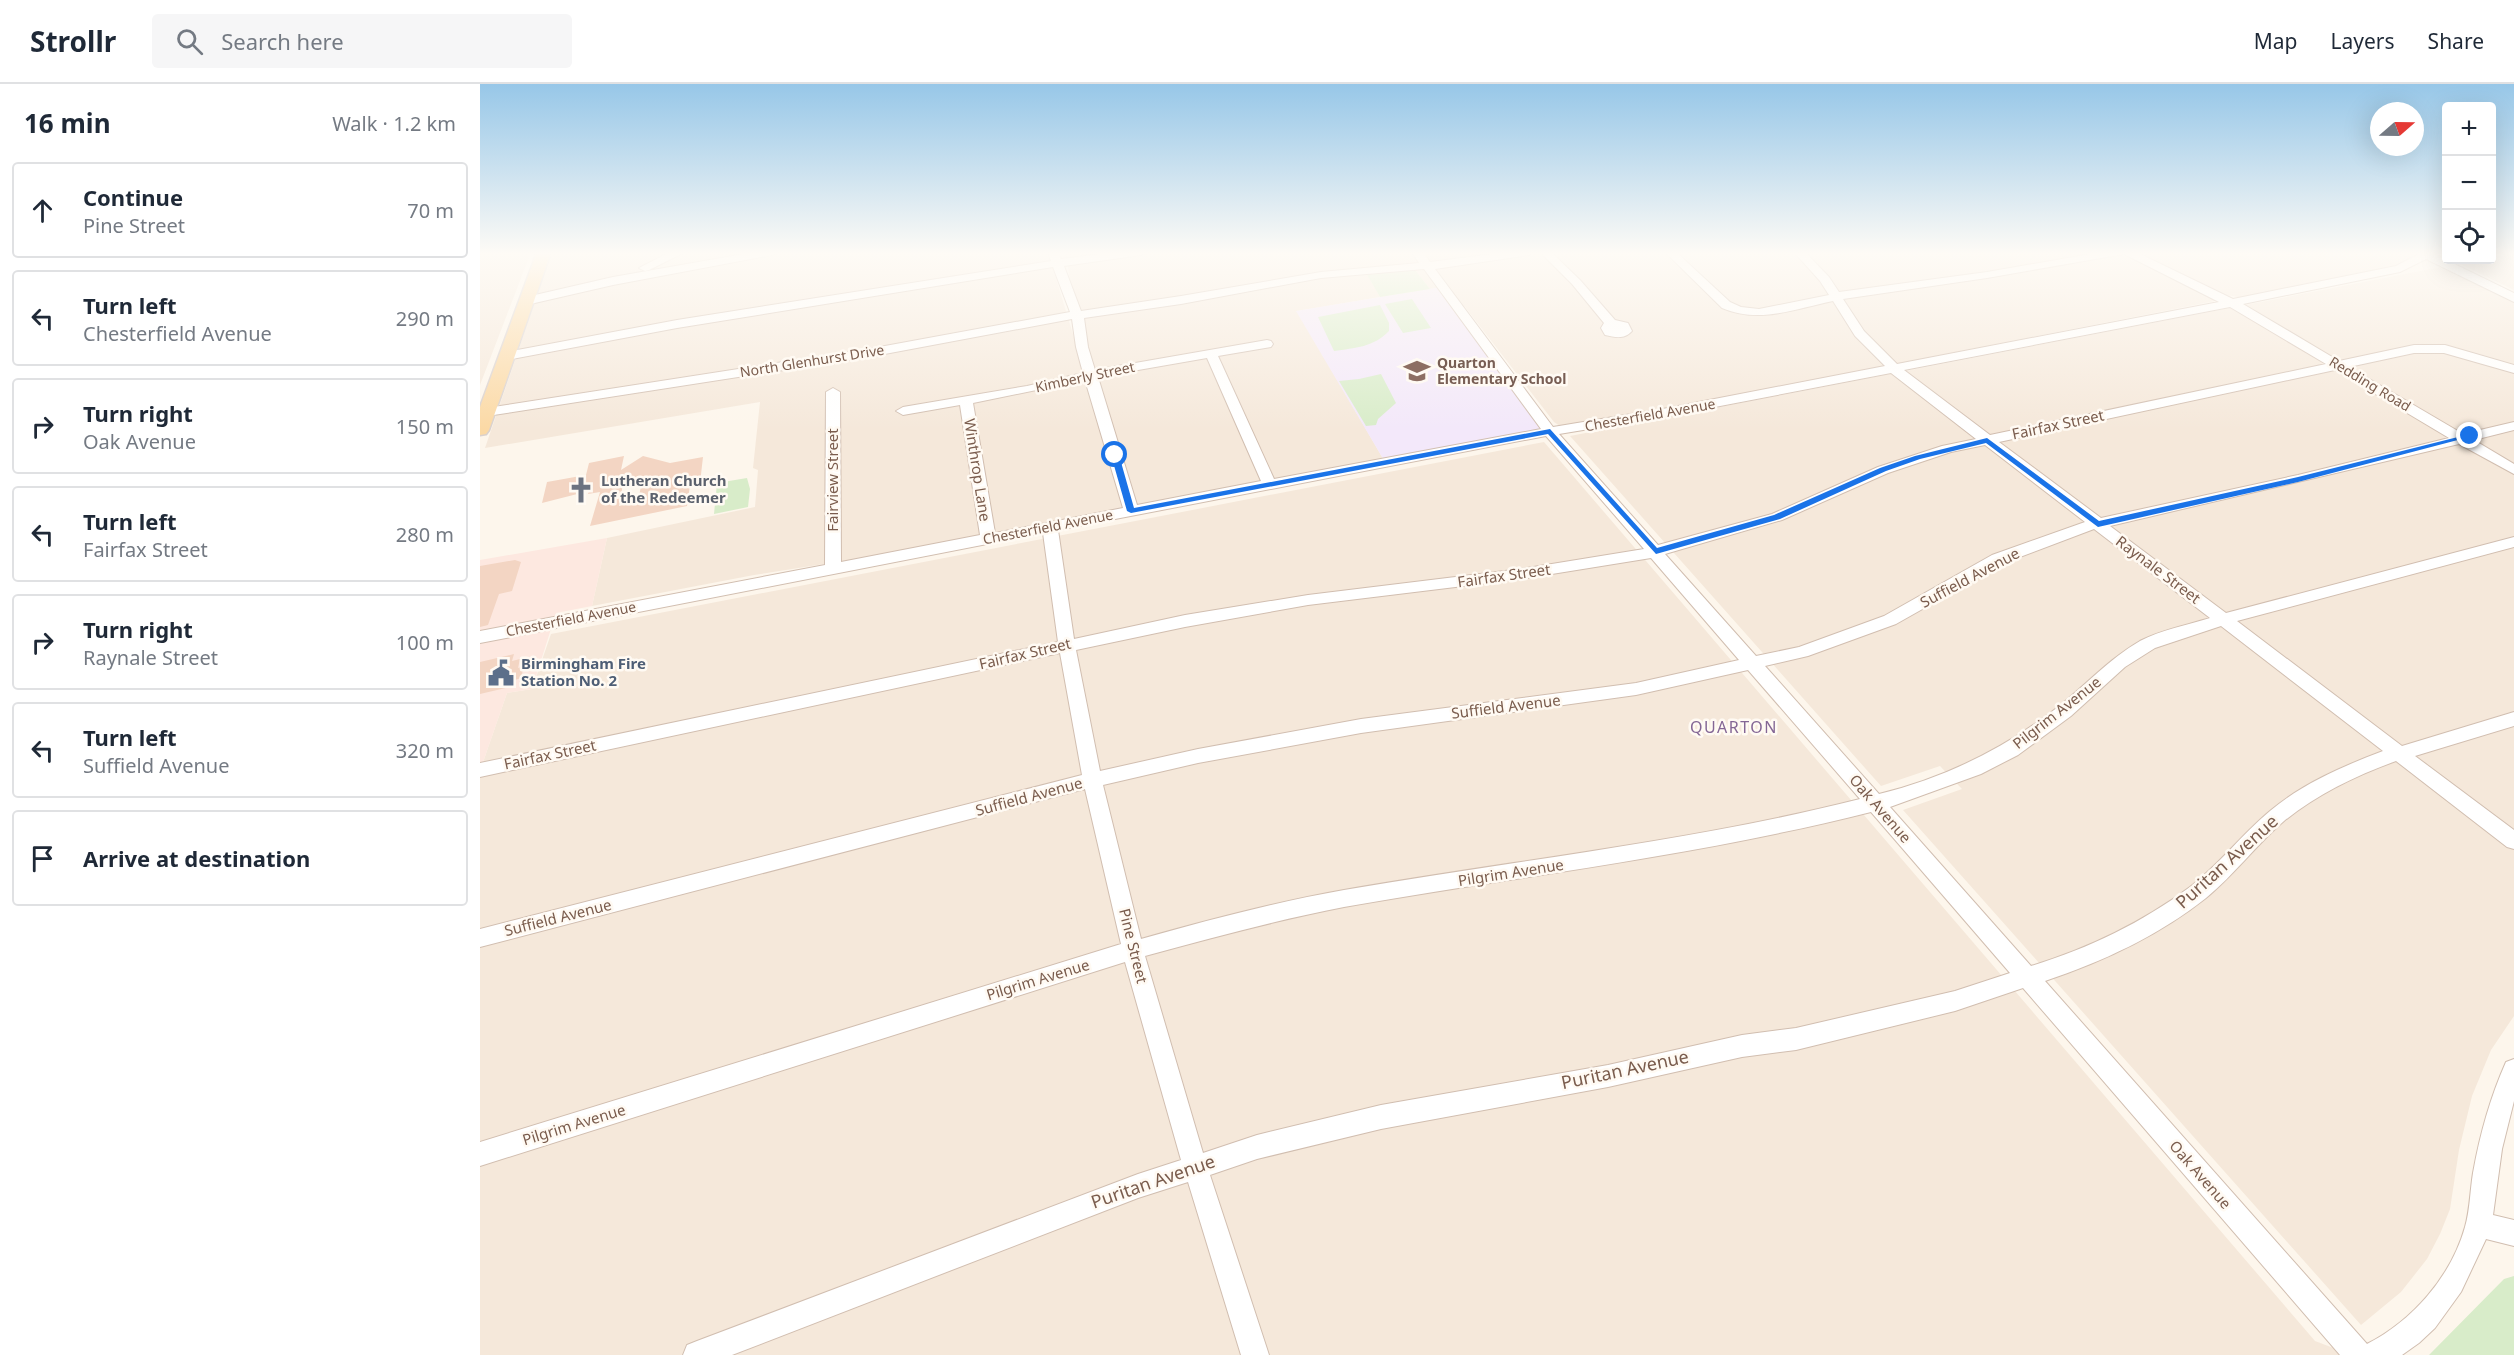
<!DOCTYPE html>
<html lang="en">
<head>
<meta charset="utf-8">
<style>
	:root { --surface:#fff; --page:#f6f6f7; --text:#1f2937; --muted:#747a83; --line:#e0e1e3 }
	body { margin:0; font-family:"Noto Sans",sans-serif; background:var(--page); color:var(--text) }
	.controls { position:absolute; right:18px; top:18px; display:grid; overflow:hidden; border-radius:6px; box-shadow:0 6px 24px #0002 }
	.controls button { width:54px; height:54px; display:grid; place-items:center; padding:0; border:0; border-bottom:2px solid var(--line); background:var(--surface); color:var(--text); font:30px sans-serif }
	.compass { position:absolute; left:1890px; top:18px; width:54px; height:54px; border-radius:50%; background:var(--surface); box-shadow:0 6px 24px #0002; rotate:70deg }
	.stop { position:absolute; width:18px; height:18px; margin:-14px; border:4px solid #1a73e8; border-radius:50%; background:#fff }
	.stop.end { background:#1a73e8; border-color:#fff; box-shadow:0 2px 6px #0008 }
	.list { margin:0; padding:0; list-style:none }
	h2 { display:flex; justify-content:space-between; align-items:center; height:78px; margin:0; padding:0 24px; font-size:26px }
	h2 small { font-size:20px; font-weight:400; color:var(--muted) }
	.list li { display:grid; grid-template-columns:39px 1fr auto; gap:18px; align-items:center; box-sizing:border-box; height:96px; margin:0 12px 12px; padding:0 12px; border:2px solid var(--line); border-radius:6px }
	.list b { display:block; font-size:22px; white-space:nowrap }
	.list p { margin:0; font-size:20px; white-space:nowrap; color:var(--muted) }
	.list em { font-size:20px; font-style:normal; color:var(--muted) }
	.icon { flex:none; width:33px; height:33px; fill:none; stroke:currentColor; stroke-width:2; stroke-linecap:round; stroke-linejoin:round }
	.map { position:relative; flex:none; width:2034px; height:1271px; overflow:hidden }
	header { display:flex; align-items:center; gap:36px; box-sizing:border-box; height:84px; padding:0 30px; background:var(--surface); border-bottom:2px solid var(--line) }
	header strong { font-size:28px }
	nav { display:flex; gap:33px; margin-inline-start:auto; font-size:21px }
	.search { width:420px; height:54px; background:var(--page); display:flex; align-items:center; gap:15px; box-sizing:border-box; padding:0 21px; border-radius:6px; color:var(--muted); font-size:22px }
	main { display:flex }
	aside { flex:1; background:var(--surface) }
	.map>svg:first-child { display:block }
	.residential { fill:#f5e8da }
	.commercial { fill:#fde8e0 }
	.education { fill:#f3e8fa }
	.green { fill:#d8ecc9 }
	.building { fill:#f3d5c3; fill-rule:evenodd }
	.lines { fill:none; stroke-linecap:round; stroke-linejoin:round }
	.minor-casing { stroke:#d1beb0; stroke-width:2 }
	.major-casing { stroke:#dad1cd; stroke-width:3 }
	.minor { fill:#fff; fill-rule:evenodd }
	.major { fill:#fbd9a5; fill-rule:evenodd }
	.route { fill:#1a73e8 }
	.labels { text-anchor:middle; stroke-width:5; stroke-linejoin:round; paint-order:stroke }
	.far-street-label { font-size:14px; fill:#7a5c4d; stroke:#fffaf3 }
	.far-education-label { font-size:14px; font-weight:bold; fill:#785e54; stroke:#fffaf3; text-anchor:start }
	.street-label { font-size:15px; fill:#7a5c4d; stroke:#fffaf3 }
	.worship-label { font-size:15px; font-weight:bold; fill:#5b616d; stroke:#fffaf3; text-anchor:start }
	.service-label { font-size:15px; font-weight:bold; fill:#4e5e75; stroke:#fffaf3; text-anchor:start }
	.neighbourhood-label { font-size:16px; letter-spacing:1.5px; fill:#846695; stroke:#fffaf3 }
	.near-street-label { font-size:18px; fill:#7a5c4d; stroke:#fffaf3 }
</style>
</head>
<body>
<header>
<strong>Strollr</strong>
<div class="search"><svg class="icon" aria-label="search" viewBox="0 0 24 24"><circle cx="10" cy="10" r="6"/><path d="M15 15l6 6"/></svg>Search here</div>
<nav><a>Map</a><a>Layers</a><a>Share</a></nav>
</header>
<main>
<aside>
<h2>16 min<small>Walk · 1.2 km</small></h2>
<ul class="list">
<li><svg class="icon" aria-label="ahead" viewBox="0 0 24 24"><path d="M12 20V5M6 11l6-6 6 6"/></svg><div><b>Continue</b><p>Pine Street</p></div><em>70 m</em></li>
<li><svg class="icon" aria-label="left" viewBox="0 0 24 24"><path d="M17 20v-9H6M10 6l-5 5 5 5"/></svg><div><b>Turn left</b><p>Chesterfield Avenue</p></div><em>290 m</em></li>
<li><svg class="icon" aria-label="right" viewBox="0 0 24 24"><path d="M7 20v-9h11M14 6l5 5-5 5"/></svg><div><b>Turn right</b><p>Oak Avenue</p></div><em>150 m</em></li>
<li><svg class="icon" aria-label="left" viewBox="0 0 24 24"><path d="M17 20v-9H6M10 6l-5 5 5 5"/></svg><div><b>Turn left</b><p>Fairfax Street</p></div><em>280 m</em></li>
<li><svg class="icon" aria-label="right" viewBox="0 0 24 24"><path d="M7 20v-9h11M14 6l5 5-5 5"/></svg><div><b>Turn right</b><p>Raynale Street</p></div><em>100 m</em></li>
<li><svg class="icon" aria-label="left" viewBox="0 0 24 24"><path d="M17 20v-9H6M10 6l-5 5 5 5"/></svg><div><b>Turn left</b><p>Suffield Avenue</p></div><em>320 m</em></li>
<li><svg class="icon" aria-label="arrive" viewBox="0 0 24 24"><path d="M6 21V4h12l-3 4 3 4H6"/></svg><div><b>Arrive at destination</b></div></li>
</ul>
</aside>
<div class="map">
<svg width="2034" height="1271" viewBox="0 0 2034 1271">
	<rect width="100%" height="100%" fill="#fdf6ec"/>
	<!-- residential -->
	<path class="residential" d="M 0,168 L 51,168 L 0,301 Z
		M 72,168 L 568,168 L 596,260 L 588,181 L 583,168 L 1642,168 L 1740,216 L 1263,310 L 1080,342 L 1074,338 L 985,223 L 976,224 L 961,203 L 950,205 L 935,186 L 887,190 L 900,213 L 817,227 L 905,378 L 433,466 L 274,491 L 112,522 L 127,454 L 275,423 L 278,386 L 273,384 L 280,318 L 5,364 Z
		M 1654,168 L 1929,168 L 1934,171 L 1931,175 L 1907,186 L 1764,214 L 1740,210 Z
		M 2012,168 L 2034,168 L 2034,206 L 1972,176 L 2012,176 Z
		M 1961,183 L 2034,219 L 2034,932 L 2011,966 L 1992,1012 L 1979,1066 L 1970,1125 L 1960,1150 L 1947,1175 L 1921,1208 L 1881,1241 L 1423,726 L 1482,705 L 1460,682 L 1401,702 L 1090,352 Z
		M 1064,358 L 1835,1257 L 1872,1271 L 0,1271 L 0,682 L 2,681 L 27,609 L 52,605 L 71,550 Z"/>
	<!-- commercial -->
	<path class="commercial" d="M 127,454 L 112,522 L 76,529 L 52,605 L 27,609 L 2,681 L 0,682 L 0,476 Z"/>
	<!-- education -->
	<path class="education" d="M 961,203 L 1069,346 L 905,378 L 816,227 Z"/>
	<!-- green -->
	<path class="green" d="M 935,186 L 950,205 L 900,213 L 886,189 Z
		M 932,215 L 951,244 L 923,249 L 905,220 Z
		M 900,221 L 909,239 L 909,247 C 894,263 875,264 854,267 L 838,233 Z
		M 901,290 L 916,319 L 898,335 L 896,341 L 886,342 L 859,297 L 879,295 Z
		M 267,394 L 270,405 L 268,423 L 234,430 L 237,399 Z
		M 2034,1192 L 2034,1271 L 1949,1271 L 2024,1195 Z"/>
	<!-- building -->
	<path class="building" d="M 144,372 L 141,386 L 163,372 L 190,379 L 223,373 L 220,399 L 210,401 L 207,422 L 110,442 L 120,408 L 108,410 L 109,407 L 62,419 L 67,398 L 106,391 L 109,379 ZM 162,396 L 158,418 L 139,422 L 143,400 Z
		M 35,476 L 41,478 L 32,507 L 19,510 L 8,541 L 0,543 L 0,482 Z
		M 34,570 L 32,577 L 40,575 L 38,584 L 44,582 L 41,594 L 35,596 L 34,602 L 0,610 L 0,578 Z"/>
	<g class="lines">
		<!-- minor casing -->
		<g class="minor-casing">
			<path id="minor" d="M 190,168 L 205,168 L 169,186 L 165,187 L 159,184 Z
				M 275,168 L 298,168 L 292,171 L 133,201 L 46,221 L 40,217 L 42,214 L 133,193 Z
				M 568,168 L 578,168 L 581,175 L 637,168 L 667,168 L 661,171 L 584,182 L 601,227 L 701,212 L 841,188 L 939,179 L 932,168 L 943,168 L 950,178 L 1029,168 L 1054,168 L 1049,171 L 955,185 L 1073,343 L 1188,324 L 1405,282 L 1375,252 L 1353,217 C 1314,225 1280,240 1242,224 L 1185,168 L 1196,168 L 1250,218 L 1261,223 L 1279,225 L 1349,211 L 1340,197 L 1314,168 L 1325,168 L 1349,193 L 1359,208 L 1507,188 L 1622,168 L 1656,168 L 1753,215 L 1916,182 L 1937,171 L 1935,168 L 1955,168 L 1954,170 L 2034,209 L 2034,218 L 1946,175 L 1920,188 L 1763,220 L 1859,277 L 1934,261 L 1965,261 L 2034,281 L 2034,289 L 1964,269 L 1934,269 L 1869,283 L 1983,350 L 2034,338 L 2034,346 L 1994,356 L 2034,380 L 2034,390 L 1979,360 L 1630,442 L 1746,529 L 2034,453 L 2034,463 L 1757,537 L 1922,662 L 2034,628 L 2034,642 L 1935,672 L 2034,746 L 2034,765 L 2027,763 L 1916,677 C 1877,691 1836,711 1804,737 C 1776,761 1754,791 1726,814 C 1678,852 1622,878 1565,897 L 1887,1260 C 1932,1237 1971,1193 1985,1143 C 1990,1126 1990,1107 1993,1089 C 2000,1050 2010,1014 2026,978 L 2034,975 L 2034,1017 L 2022,1065 L 2013,1131 L 2034,1136 L 2034,1162 L 2006,1155 L 1981,1208 L 1955,1244 L 1939,1259 L 1922,1271 L 1860,1271 L 1543,904 L 1475,927 L 1316,966 L 1262,973 L 1128,1003 L 901,1045 L 777,1075 L 730,1091 L 789,1271 L 761,1271 L 708,1098 L 658,1114 L 252,1271 L 203,1271 L 207,1261 L 217,1257 L 658,1090 L 701,1076 L 645,878 L 0,1082 L 0,1058 L 641,860 L 605,705 L 0,863 L 0,845 L 602,691 L 580,569 L 0,693 L 0,679 L 578,558 L 563,449 L 0,559 L 0,547 L 345,481 L 346,308 L 353,304 L 360,308 L 361,478 L 500,451 L 480,321 L 423,331 L 416,327 L 423,323 L 547,302 L 603,289 L 596,263 L 592,235 L 394,272 L 7,332 L 0,328 L 7,324 L 394,264 L 590,228 L 573,183 L 197,244 L 27,276 L 21,272 L 27,268 L 197,236 L 571,177 ZM 1644,170 L 1739,218 L 1417,280 L 1384,247 L 1363,215 L 1507,194 ZM 944,185 L 1061,345 L 794,395 L 738,272 L 791,263 L 793,260 L 791,257 L 787,256 L 615,286 L 608,263 L 604,234 L 701,220 L 841,194 ZM 1750,223 L 1846,280 L 1510,351 L 1424,286 ZM 727,274 L 781,397 L 657,421 L 618,293 ZM 1855,286 L 1969,354 L 1818,391 L 1621,434 L 1519,358 ZM 1411,289 L 1496,355 L 1462,362 L 1398,383 L 1292,430 L 1178,461 L 1079,350 L 1188,332 ZM 605,296 L 643,424 L 515,449 L 493,319 ZM 1066,352 L 1164,465 L 1041,485 L 828,511 L 705,531 L 594,555 L 578,446 ZM 1505,361 L 1605,438 L 1512,471 L 1404,532 L 1319,563 L 1276,572 L 1185,470 L 1302,436 L 1408,389 L 1471,368 ZM 1614,445 L 1730,534 C 1708,541 1680,546 1660,557 C 1629,575 1606,601 1578,623 C 1525,664 1465,694 1399,710 L 1285,582 L 1328,572 L 1416,540 L 1524,479 ZM 1171,474 L 1259,576 L 1156,599 L 881,635 L 718,665 L 620,687 L 596,566 L 705,543 L 828,521 L 1041,495 ZM 1741,542 L 1903,667 C 1863,682 1822,700 1790,727 C 1762,750 1739,781 1710,803 C 1661,839 1610,864 1551,882 L 1410,723 L 1501,690 L 1538,671 L 1591,632 L 1645,583 L 1675,564 ZM 1268,586 L 1380,715 C 1210,758 1036,776 864,806 C 796,818 728,836 661,855 L 623,701 L 718,679 L 881,649 L 1156,611 ZM 1391,728 L 1530,889 L 1475,907 L 1316,944 L 1262,951 L 1128,981 L 901,1021 L 777,1051 L 723,1069 L 665,872 C 730,854 797,836 864,823 C 1040,792 1217,772 1391,728 Z
				M 1060,168 L 1071,168 L 1100,196 L 1135,236 L 1148,239 L 1152,247 C 1144,256 1135,253 1125,251 L 1121,244 L 1124,239 L 1092,200 Z"/>
		</g>
		<!-- major casing -->
		<g class="major-casing">
			<path id="major" d="M 57,168 L 71,168 L 9,346 L 6,350 L 0,351 L 0,323 Z"/>
		</g>
		<!-- minor -->
		<use href="#minor" class="minor"/>
		<!-- major -->
		<use href="#major" class="major"/>
	</g>
	<!-- sky -->
	<linearGradient id="sky" x2="0" y2="1"><stop stop-color="#97c7e8"/><stop offset="0.49" stop-color="#fefbf6"/><stop offset="1" stop-color="#fefbf6" stop-opacity="0"/></linearGradient>
	<rect width="2034" height="346" fill="url(#sky)"/>
	<!-- route -->
	<path class="route" d="M 1070,345 L 1177,464 L 1294,431 L 1400,384 L 1435,372 L 1507,354 L 1619,437 L 1818,393 L 1990,350 L 1993,352 L 1818,398 L 1618,443 L 1506,359 L 1440,375 L 1406,387 L 1300,435 L 1176,470 L 1068,350 L 651,429 L 647,427 L 631,371 L 635,369 L 639,371 L 654,424 Z"/>
	<!-- icons -->
	<defs>
		<g id="school-bare" transform="scale(2.07)"><path d="M0-5L7-2L0 1L-7-2ZM-4 1L0 2.5L4 1V4Q0 6-4 4Z" fill="#8d6e63" stroke="#fffaf3" stroke-width="2.5" paint-order="stroke"/></g>
		<g id="church-bare" transform="scale(2.07)"><path d="M-1.2-6h2.4v3.5h3.3v2.4h-3.3V6h-2.4V-.1h-3.3v-2.4h3.3Z" fill="#6b7280" stroke="#fffaf3" stroke-width="2.5" paint-order="stroke"/></g>
		<g id="civic-bare" transform="scale(2.07)"><path d="M-.6-6.5H3V-4.5H.6V-3L4-1V1h2V6H-6V1h2V-1L-.6-3ZM-1.2 2.5V6h2.4V2.5Z" fill="#5c6f8a" stroke="#fffaf3" stroke-width="2.5" paint-order="stroke"/></g>
	</defs>
	<g fill-rule="evenodd">
		<use href="#school-bare" x="937" y="287"/>
		<use href="#church-bare" x="101" y="406"/>
		<use href="#civic-bare" x="21" y="589"/>
	</g>
	<g class="labels">
		<!-- far-street labels -->
		<g class="far-street-label">
			<text transform="translate(332 277) rotate(-9)" y="5">North Glenhurst Drive</text>
			<text transform="translate(605 293) rotate(-12)" y="5">Kimberly Street</text>
			<text transform="translate(1890 300) rotate(31)" y="5">Redding Road</text>
			<text transform="translate(1170 331) rotate(-10)" y="5">Chesterfield Avenue</text>
			<text transform="translate(568 443) rotate(-11)" y="5">Chesterfield Avenue</text>
			<text transform="translate(91 535) rotate(-11)" y="5">Chesterfield Avenue</text>
		</g>
		<!-- far-education labels -->
		<g class="far-education-label">
			<text x="957" y="284">Quarton<tspan x="957" dy="16">Elementary School</tspan></text>
		</g>
		<!-- street labels -->
		<g class="street-label">
			<text transform="translate(1578 341) rotate(-12)" y="5">Fairfax Street</text>
			<text transform="translate(497 386) rotate(81)" y="5">Winthrop Lane</text>
			<text transform="translate(353 396) rotate(-90)" y="5">Fairview Street</text>
			<text transform="translate(1678 486) rotate(37)" y="5">Raynale Street</text>
			<text transform="translate(1024 492) rotate(-8)" y="5">Fairfax Street</text>
			<text transform="translate(1490 494) rotate(-28)" y="5">Suffield Avenue</text>
			<text transform="translate(545 570) rotate(-13)" y="5">Fairfax Street</text>
			<text transform="translate(1026 623) rotate(-7)" y="5">Suffield Avenue</text>
			<text transform="translate(1577 629) rotate(-38)" y="5">Pilgrim Avenue</text>
			<text transform="translate(70 671) rotate(-12)" y="5">Fairfax Street</text>
			<text transform="translate(549 713) rotate(-15)" y="5">Suffield Avenue</text>
			<text transform="translate(1400 725) rotate(49)" y="5">Oak Avenue</text>
			<text transform="translate(1031 789) rotate(-9)" y="5">Pilgrim Avenue</text>
			<text transform="translate(78 834) rotate(-14)" y="5">Suffield Avenue</text>
			<text transform="translate(653 862) rotate(76)" y="5">Pine Street</text>
			<text transform="translate(558 896) rotate(-17)" y="5">Pilgrim Avenue</text>
			<text transform="translate(94 1041) rotate(-17)" y="5">Pilgrim Avenue</text>
			<text transform="translate(1720 1091) rotate(49)" y="5">Oak Avenue</text>
		</g>
		<!-- worship labels -->
		<g class="worship-label">
			<text x="121" y="402">Lutheran Church<tspan x="121" dy="17">of the Redeemer</tspan></text>
		</g>
		<!-- service labels -->
		<g class="service-label">
			<text x="41" y="585">Birmingham Fire<tspan x="41" dy="17">Station No. 2</tspan></text>
		</g>
		<!-- neighbourhood labels -->
		<g class="neighbourhood-label">
			<text x="1254" y="649">QUARTON</text>
		</g>
		<!-- near-street labels -->
		<g class="near-street-label">
			<text transform="translate(1747 778) rotate(-42)" y="6">Puritan Avenue</text>
			<text transform="translate(1145 986) rotate(-12)" y="6">Puritan Avenue</text>
			<text transform="translate(673 1098) rotate(-19)" y="6">Puritan Avenue</text>
		</g>
	</g>
</svg>
<div class="controls">
<button>+</button>
<button>−</button>
<button><svg class="icon" aria-label="locate" viewBox="0 0 24 24"><circle cx="12" cy="12" r="6"/><path d="M12 2v4M12 18v4M2 12h4M18 12h4"/></svg></button>
</div>
<svg class="compass" viewBox="-18 -18 36 36"><path d="M0-13l5 13h-10z" fill="#e53935"/><path d="M0 13l5-13h-10z" fill="#747a83"/></svg>
<div class="stop" style="left:635px;top:371px"></div>
<div class="stop end" style="left:1990px;top:352px"></div>
</div>
</main>
</body>
</html>
